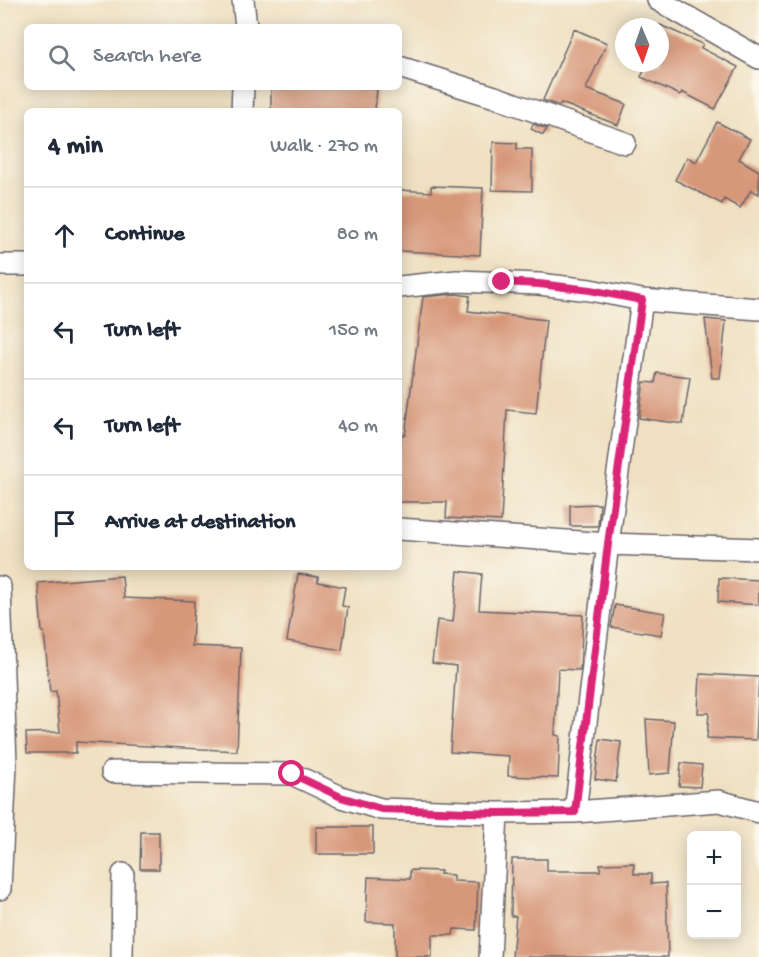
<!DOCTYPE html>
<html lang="en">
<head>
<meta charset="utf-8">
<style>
	:root { --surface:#fff; --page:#f6f6f7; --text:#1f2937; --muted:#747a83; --line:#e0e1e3 }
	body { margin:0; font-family:"Gochi Hand",sans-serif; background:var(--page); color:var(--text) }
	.controls { position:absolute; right:18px; bottom:18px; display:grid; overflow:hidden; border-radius:9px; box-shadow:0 3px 15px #0003 }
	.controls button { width:54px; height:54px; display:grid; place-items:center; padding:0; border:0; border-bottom:2px solid var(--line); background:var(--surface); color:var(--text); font:30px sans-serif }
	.compass { position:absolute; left:615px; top:18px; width:54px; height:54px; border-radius:50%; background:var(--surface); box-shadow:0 3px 15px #0003; rotate:178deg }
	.stop { position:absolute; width:18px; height:18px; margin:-14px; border:4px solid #db2777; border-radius:50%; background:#fff }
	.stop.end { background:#db2777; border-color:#fff; box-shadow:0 2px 6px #0008 }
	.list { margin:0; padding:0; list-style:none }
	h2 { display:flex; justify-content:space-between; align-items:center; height:78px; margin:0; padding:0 24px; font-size:26px }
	h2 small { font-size:20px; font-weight:400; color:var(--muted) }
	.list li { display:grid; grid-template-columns:39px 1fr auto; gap:18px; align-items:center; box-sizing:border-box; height:96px; padding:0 24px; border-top:2px solid var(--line) }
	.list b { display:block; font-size:22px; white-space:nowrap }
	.list em { font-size:20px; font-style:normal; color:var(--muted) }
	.icon { flex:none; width:33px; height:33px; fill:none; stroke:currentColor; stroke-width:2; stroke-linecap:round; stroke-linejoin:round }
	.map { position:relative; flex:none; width:759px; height:957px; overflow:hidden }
	.search { position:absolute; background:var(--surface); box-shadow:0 3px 15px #0003; left:24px; top:24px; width:378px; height:66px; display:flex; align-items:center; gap:15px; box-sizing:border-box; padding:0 21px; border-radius:9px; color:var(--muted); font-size:22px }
	.panel { position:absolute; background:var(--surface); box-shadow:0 3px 15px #0003; left:24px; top:108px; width:378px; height:462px; border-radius:9px }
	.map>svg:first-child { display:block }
	.building { fill:#d7987a }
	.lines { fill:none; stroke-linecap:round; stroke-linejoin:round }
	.minor-casing { stroke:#6a646a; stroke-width:24 }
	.minor { stroke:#fff; stroke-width:21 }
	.route { stroke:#db2777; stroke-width:8 }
</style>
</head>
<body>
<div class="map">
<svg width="759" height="957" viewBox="0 0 759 957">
	<rect width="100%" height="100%" fill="#fbf7ec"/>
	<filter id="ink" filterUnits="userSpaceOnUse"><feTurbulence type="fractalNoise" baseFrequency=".0167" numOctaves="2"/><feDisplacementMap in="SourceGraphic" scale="12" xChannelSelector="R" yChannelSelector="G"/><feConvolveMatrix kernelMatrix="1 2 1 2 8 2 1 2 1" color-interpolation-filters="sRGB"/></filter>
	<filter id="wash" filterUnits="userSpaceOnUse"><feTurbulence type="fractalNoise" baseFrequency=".008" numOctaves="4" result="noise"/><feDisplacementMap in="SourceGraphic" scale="24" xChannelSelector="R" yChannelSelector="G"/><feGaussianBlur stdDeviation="1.35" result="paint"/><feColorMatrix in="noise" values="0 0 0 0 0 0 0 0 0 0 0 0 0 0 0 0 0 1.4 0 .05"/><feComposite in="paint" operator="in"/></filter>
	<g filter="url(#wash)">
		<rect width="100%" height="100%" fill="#efe0c1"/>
		<g id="blocks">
			<!-- building -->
			<path class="building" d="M 660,25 L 703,44 L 701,48 L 738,67 L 715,109 L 682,92 L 680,95 L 641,77 L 648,63 L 660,63 Z
				M 574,29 L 607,43 L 586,89 L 626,104 L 618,125 L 561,103 L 559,106 L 543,100 Z
				M 271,87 L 356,87 L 377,89 L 375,111 L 271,111 Z
				M 717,122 L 750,139 L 739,159 L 759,171 L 759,194 L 751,190 L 740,208 L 724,199 L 722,204 L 675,180 L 687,157 L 696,162 Z
				M 533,124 L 547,129 L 543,135 L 531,129 Z
				M 493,142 L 517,143 L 517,149 L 532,149 L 532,191 L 492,190 Z
				M 431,186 L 483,188 L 480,255 L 399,251 L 399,190 L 431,192 Z
				M 456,294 L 470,296 L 468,311 L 546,320 L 536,413 L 507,410 L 501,521 L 446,518 L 447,502 L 399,502 L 399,435 L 405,435 L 423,297 Z
				M 705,319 L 726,321 L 720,378 L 712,378 Z
				M 657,373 L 690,377 L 683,424 L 639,418 L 644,382 L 655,383 Z
				M 600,504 L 598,526 L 570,526 L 570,505 Z
				M 458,571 L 482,574 L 479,610 L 583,615 L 580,670 L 558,669 L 555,735 L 560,736 L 558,778 L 508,776 L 509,756 L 450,752 L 456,666 L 432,663 L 437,620 L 453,622 Z
				M 298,574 L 318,577 L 318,582 L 345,587 L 342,606 L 348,607 L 342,650 L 287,641 Z
				M 122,576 L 124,598 L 194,601 L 192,646 L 241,648 L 237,751 L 76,742 L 76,753 L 27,753 L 26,733 L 60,732 L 56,691 L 50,692 L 44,632 L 42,632 L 38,583 Z
				M 719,578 L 759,580 L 759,605 L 718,602 Z
				M 615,605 L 665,613 L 661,635 L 611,627 Z
				M 700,674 L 759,677 L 756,740 L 707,738 L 709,713 L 698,713 Z
				M 646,719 L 674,721 L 670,773 L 649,775 Z
				M 600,739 L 621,742 L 616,782 L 595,779 Z
				M 681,763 L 702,765 L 700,787 L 679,786 Z
				M 316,827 L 373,827 L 373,854 L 316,854 Z
				M 141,832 L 159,832 L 159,869 L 140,869 Z
				M 512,859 L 547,859 L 547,871 L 600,871 L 600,864 L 634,863 L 634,874 L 651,874 L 651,884 L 666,883 L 668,957 L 512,957 L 516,916 L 511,916 Z
				M 410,870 L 441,871 L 440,874 L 453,875 L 453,881 L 478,882 L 476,930 L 454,929 L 453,935 L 432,935 L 432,957 L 395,957 L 395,923 L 366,922 L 368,877 L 410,879 Z"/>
		</g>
	</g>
	<g filter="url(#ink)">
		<use href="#blocks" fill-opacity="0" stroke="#6a646a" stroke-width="1.5"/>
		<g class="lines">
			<!-- minor casing -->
			<g class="minor-casing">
				<path id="minor" d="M 243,0 L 246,27
					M 658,0 L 759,58
					M 399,67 L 495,97 L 625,143
					M 242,111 L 243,87
					M 0,265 L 27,265
					M 399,287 L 457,281 L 539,284 L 590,290 L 642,300 L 759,309
					M 399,529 L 608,544 L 759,549
					M 0,587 L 6,765 L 0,889
					M 112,772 L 292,774 L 341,797 L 381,809 L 497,813 L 575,812 L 719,801 L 759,812
					M 575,812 L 608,544 L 642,300
					M 122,957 L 123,874
					M 490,957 L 497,813"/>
			</g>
			<!-- minor -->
			<use href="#minor" class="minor"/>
		</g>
	</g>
	<g class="lines" filter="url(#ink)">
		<!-- route -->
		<path class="route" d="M 292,774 L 341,797 L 381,809 L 497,813 L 575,812 L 608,544 L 642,300 L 590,290 L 539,284 L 502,282"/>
	</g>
</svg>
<div class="controls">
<button>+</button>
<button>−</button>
</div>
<svg class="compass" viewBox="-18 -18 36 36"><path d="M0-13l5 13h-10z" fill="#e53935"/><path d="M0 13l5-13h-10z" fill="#747a83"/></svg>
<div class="stop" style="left:292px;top:774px"></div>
<div class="stop end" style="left:502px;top:282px"></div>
<div class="search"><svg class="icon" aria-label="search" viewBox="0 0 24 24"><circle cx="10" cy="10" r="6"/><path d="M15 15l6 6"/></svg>Search here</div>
<section class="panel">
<h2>4 min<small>Walk · 270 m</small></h2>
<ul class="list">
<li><svg class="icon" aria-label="ahead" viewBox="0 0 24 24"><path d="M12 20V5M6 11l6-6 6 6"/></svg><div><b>Continue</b></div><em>80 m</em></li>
<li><svg class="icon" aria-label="left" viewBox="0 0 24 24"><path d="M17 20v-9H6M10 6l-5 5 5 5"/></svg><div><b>Turn left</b></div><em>150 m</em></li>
<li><svg class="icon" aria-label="left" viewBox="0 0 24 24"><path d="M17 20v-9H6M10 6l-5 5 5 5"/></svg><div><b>Turn left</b></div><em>40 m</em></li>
<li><svg class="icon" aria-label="arrive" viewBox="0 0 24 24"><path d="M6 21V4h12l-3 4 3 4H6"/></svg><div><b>Arrive at destination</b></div></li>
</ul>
</section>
</div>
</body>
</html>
